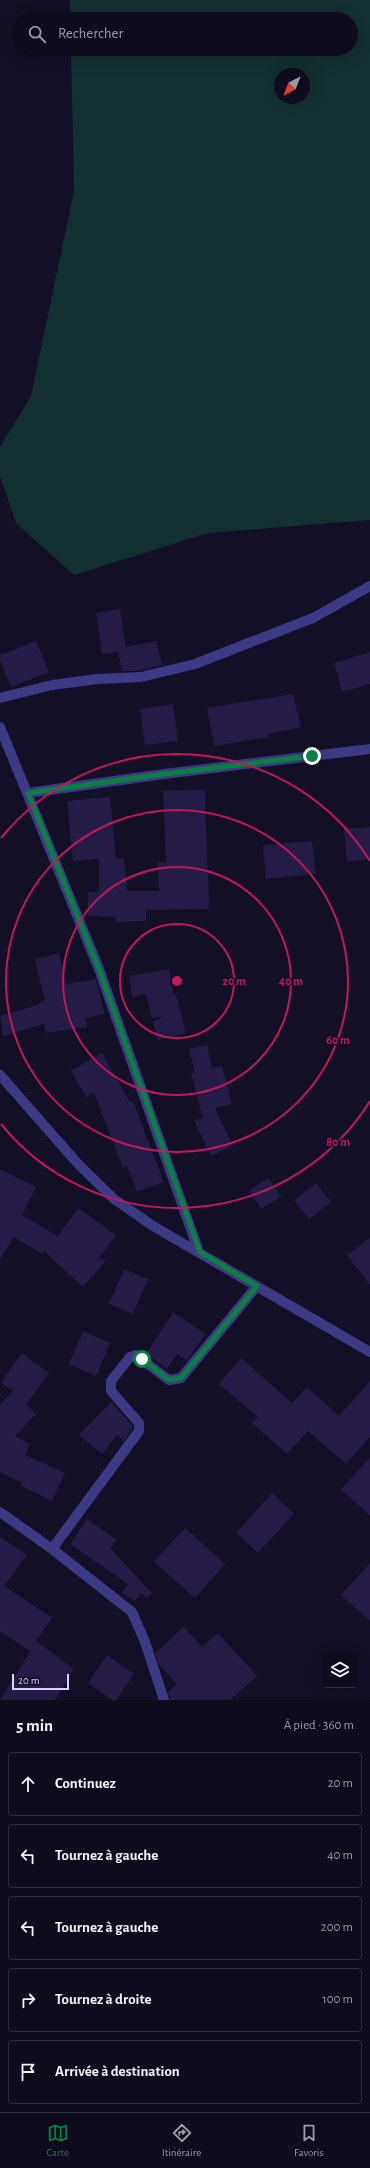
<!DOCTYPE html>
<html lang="fr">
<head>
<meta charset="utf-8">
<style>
	:root { --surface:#0e0b1c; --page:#171425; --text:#f1f3f6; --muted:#9b9ba3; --line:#2e2b3b; --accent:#0b8043 }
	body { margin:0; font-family:"Alegreya Sans",sans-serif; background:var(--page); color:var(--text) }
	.controls { position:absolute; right:12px; bottom:12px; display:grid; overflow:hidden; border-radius:4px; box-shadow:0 4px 16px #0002 }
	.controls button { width:36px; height:36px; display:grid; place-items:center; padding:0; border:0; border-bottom:1px solid var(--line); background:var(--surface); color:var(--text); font:20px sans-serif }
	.compass { position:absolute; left:274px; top:68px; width:36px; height:36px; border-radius:50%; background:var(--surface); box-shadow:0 4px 16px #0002; rotate:222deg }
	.scale { position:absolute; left:12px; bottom:10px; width:57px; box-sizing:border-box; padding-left:4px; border:2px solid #d9d4ff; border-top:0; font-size:11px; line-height:14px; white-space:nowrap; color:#d9d4ff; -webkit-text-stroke:3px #130f26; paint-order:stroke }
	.stop { position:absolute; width:12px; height:12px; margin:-9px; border:3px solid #0b8043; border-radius:50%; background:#fff }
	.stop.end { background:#0b8043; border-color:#fff; box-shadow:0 1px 4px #0008 }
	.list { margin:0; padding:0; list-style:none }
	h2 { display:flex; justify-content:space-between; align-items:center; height:52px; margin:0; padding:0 16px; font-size:17px }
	h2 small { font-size:13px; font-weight:400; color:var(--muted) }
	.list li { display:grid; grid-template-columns:26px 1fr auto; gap:12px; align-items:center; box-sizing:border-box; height:64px; margin:0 8px 8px; padding:0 8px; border:1px solid var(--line); border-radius:4px }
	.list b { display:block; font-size:15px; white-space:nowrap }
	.list em { font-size:13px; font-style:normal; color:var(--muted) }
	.icon { flex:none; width:22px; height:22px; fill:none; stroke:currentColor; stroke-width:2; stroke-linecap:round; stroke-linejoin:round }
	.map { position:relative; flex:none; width:370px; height:1700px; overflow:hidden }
	.search { position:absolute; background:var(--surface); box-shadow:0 4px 16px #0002; left:12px; right:12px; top:12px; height:44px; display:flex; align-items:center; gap:10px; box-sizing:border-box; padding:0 14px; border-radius:22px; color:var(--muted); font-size:15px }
	.sheet { height:412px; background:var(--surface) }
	nav { display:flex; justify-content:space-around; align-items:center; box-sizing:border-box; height:56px; border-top:1px solid var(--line); background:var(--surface); font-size:11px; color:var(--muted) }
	nav a { display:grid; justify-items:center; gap:2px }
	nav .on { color:var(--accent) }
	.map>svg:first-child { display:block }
	.green { fill:#12302f; fill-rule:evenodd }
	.building { fill:#241b47 }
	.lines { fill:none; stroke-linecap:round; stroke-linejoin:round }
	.minor { stroke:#3d3a85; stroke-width:10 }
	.route { stroke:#0b8043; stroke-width:5 }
	.ring { fill:none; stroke:#c2185b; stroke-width:2 }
	.centre { fill:#c2185b; stroke:#130f26; stroke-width:2 }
	.ring-label { font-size:12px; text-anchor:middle; font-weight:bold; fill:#c2185b; stroke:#130f26; stroke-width:3; stroke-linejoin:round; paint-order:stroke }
</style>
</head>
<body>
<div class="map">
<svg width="370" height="1700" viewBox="0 0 370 1700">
	<rect width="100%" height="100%" fill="#130f26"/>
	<!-- green -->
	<path class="green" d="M 70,0 L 370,0 L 370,520 L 208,533 L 74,575 L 16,523 L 0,476 L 0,447 L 31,396 L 74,191 L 71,49 L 351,49 L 351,19 L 71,19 ZM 280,74 L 304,74 L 304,98 L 280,98 Z"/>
	<!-- building -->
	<path class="building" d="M 120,609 L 126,647 L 156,641 L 162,665 L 137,671 L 122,671 L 118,652 L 102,654 L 96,613 Z
		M 36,641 L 49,672 L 11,687 L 0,660 L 0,655 Z
		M 370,652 L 370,684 L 342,692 L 334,663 Z
		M 293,694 L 301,727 L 268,734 L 268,737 L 214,746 L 207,708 Z
		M 173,704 L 178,741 L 145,745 L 140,709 Z
		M 205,790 L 209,909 L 146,910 L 146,921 L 116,922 L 116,917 L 88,916 L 88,892 L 99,892 L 99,859 L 73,861 L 67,801 L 110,797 L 116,859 L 124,858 L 127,891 L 159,891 L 158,862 L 166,862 L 163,791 Z
		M 370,827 L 370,859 L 347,862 L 344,829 Z
		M 312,841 L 316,874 L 266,879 L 263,845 Z
		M 59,953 L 66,984 L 96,979 L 105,1014 L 86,1018 L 87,1027 L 45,1033 L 44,1024 L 3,1036 L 0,1016 L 41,1004 L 41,1001 L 45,1001 L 35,959 Z
		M 169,969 L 174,995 L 176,994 L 186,1033 L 158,1040 L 153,1022 L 164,1016 L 152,1018 L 146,994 L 132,997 L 129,976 Z
		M 207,1045 L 212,1068 L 222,1066 L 232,1104 L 215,1108 L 233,1146 L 211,1156 L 194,1121 L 203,1118 L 191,1073 L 195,1073 L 189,1049 Z
		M 102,1053 L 130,1102 L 133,1101 L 164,1182 L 137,1192 L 127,1166 L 123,1168 L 94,1093 L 86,1097 L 71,1071 Z
		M 0,1169 L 36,1187 L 22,1215 L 58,1236 L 78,1208 L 116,1235 L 99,1258 L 106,1261 L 83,1287 L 44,1251 L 42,1254 L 14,1237 L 0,1260 Z
		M 269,1178 L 281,1197 L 261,1209 L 249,1190 Z
		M 316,1183 L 331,1202 L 309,1219 L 294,1200 Z
		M 370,1238 L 370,1285 L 347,1255 Z
		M 124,1269 L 148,1279 L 133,1314 L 109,1304 Z
		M 173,1312 L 205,1334 L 187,1361 L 177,1354 L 167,1369 L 146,1354 Z
		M 83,1331 L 110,1343 L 96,1376 L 69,1364 Z
		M 22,1353 L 49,1373 L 26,1405 L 36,1414 L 15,1436 L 30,1444 L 25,1455 L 65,1473 L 52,1501 L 21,1486 L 22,1483 L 0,1472 L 0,1405 L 13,1391 L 1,1382 Z
		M 241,1358 L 292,1403 L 307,1387 L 339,1416 L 370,1381 L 370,1437 L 346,1464 L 308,1431 L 287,1454 L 252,1423 L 258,1417 L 219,1384 Z
		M 111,1402 L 132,1425 L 132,1429 L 124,1441 L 117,1435 L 102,1454 L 79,1435 Z
		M 370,1458 L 370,1516 L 341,1489 Z
		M 272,1493 L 294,1514 L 258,1553 L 236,1533 Z
		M 87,1519 L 117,1540 L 110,1548 L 152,1593 L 147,1598 L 141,1593 L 135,1601 L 122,1593 L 128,1584 L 70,1544 Z
		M 185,1528 L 225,1564 L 195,1598 L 154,1562 Z
		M 0,1537 L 27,1555 L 4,1586 L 52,1618 L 36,1641 L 74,1669 L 55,1700 L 0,1700 L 31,1650 L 30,1651 L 0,1631 Z
		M 370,1563 L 370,1621 L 341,1595 Z
		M 184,1627 L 202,1647 L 218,1633 L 257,1676 L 230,1700 L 170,1700 L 168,1692 L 177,1684 L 159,1665 L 155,1653 Z
		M 107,1655 L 134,1674 L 116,1700 L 112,1700 L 88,1683 Z"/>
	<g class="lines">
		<!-- minor -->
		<path class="minor" d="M 0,698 L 52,685 L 97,679 L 141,677 L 195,664 L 313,618 L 370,586
			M 0,727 L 99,969 L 199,1252
			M 28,793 L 164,774 L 370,749
			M 0,1075 L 79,1165 L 114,1199 L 153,1226 L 370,1352
			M 0,1512 L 52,1549 L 132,1612 L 145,1642 L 164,1700
			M 52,1549 L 139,1431 L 139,1423 L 111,1391 L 111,1381 L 130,1357 L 136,1355 L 169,1380 L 181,1378 L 257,1286"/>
	</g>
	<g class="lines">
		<!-- route -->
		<path class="route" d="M 142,1359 L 169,1380 L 181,1378 L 257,1286 L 200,1252 L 99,969 L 28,793 L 164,774 L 312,756"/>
	</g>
	<!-- distance rings -->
	<g class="ring">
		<circle cx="177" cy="981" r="57"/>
		<circle cx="177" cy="981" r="114"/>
		<circle cx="177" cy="981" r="171"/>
		<path d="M370 1101A227 227 0 0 1 1 1124M1 838A227 227 0 0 1 370 861"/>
	</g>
	<circle cx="177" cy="981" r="6" class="centre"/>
	<g class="ring-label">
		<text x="234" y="985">20 m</text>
		<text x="291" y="985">40 m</text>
		<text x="338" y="1044">60 m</text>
		<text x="338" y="1146">80 m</text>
	</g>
</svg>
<div class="controls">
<button><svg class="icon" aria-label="layers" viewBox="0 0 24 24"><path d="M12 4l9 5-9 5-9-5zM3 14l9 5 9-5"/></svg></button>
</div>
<svg class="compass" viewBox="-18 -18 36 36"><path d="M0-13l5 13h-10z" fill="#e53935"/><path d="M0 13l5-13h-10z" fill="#9b9ba3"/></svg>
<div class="scale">20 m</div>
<div class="stop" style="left:142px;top:1359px"></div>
<div class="stop end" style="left:312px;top:756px"></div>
<div class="search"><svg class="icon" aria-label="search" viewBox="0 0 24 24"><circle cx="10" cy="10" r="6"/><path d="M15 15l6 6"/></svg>Rechercher</div>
</div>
<section class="sheet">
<h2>5 min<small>À pied · 360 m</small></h2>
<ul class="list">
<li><svg class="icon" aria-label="ahead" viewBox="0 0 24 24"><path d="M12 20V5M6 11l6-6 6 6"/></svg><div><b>Continuez</b></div><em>20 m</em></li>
<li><svg class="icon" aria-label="left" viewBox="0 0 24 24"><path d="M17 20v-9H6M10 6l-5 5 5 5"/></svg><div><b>Tournez à gauche</b></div><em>40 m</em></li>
<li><svg class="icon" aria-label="left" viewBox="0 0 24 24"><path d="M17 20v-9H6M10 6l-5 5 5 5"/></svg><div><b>Tournez à gauche</b></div><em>200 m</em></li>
<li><svg class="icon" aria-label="right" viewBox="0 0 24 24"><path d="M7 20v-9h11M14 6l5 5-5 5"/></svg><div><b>Tournez à droite</b></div><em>100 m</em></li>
<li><svg class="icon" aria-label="arrive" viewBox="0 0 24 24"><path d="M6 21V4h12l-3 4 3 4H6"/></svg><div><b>Arrivée à destination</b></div></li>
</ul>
</section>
<nav>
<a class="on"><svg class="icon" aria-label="map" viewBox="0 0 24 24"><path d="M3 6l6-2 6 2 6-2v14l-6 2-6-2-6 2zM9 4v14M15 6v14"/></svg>Carte</a>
<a><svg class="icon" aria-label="directions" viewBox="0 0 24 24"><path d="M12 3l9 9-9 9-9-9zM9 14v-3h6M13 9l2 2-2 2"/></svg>Itinéraire</a>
<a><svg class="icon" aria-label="saved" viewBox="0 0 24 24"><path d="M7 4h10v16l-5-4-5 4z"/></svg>Favoris</a>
</nav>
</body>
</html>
